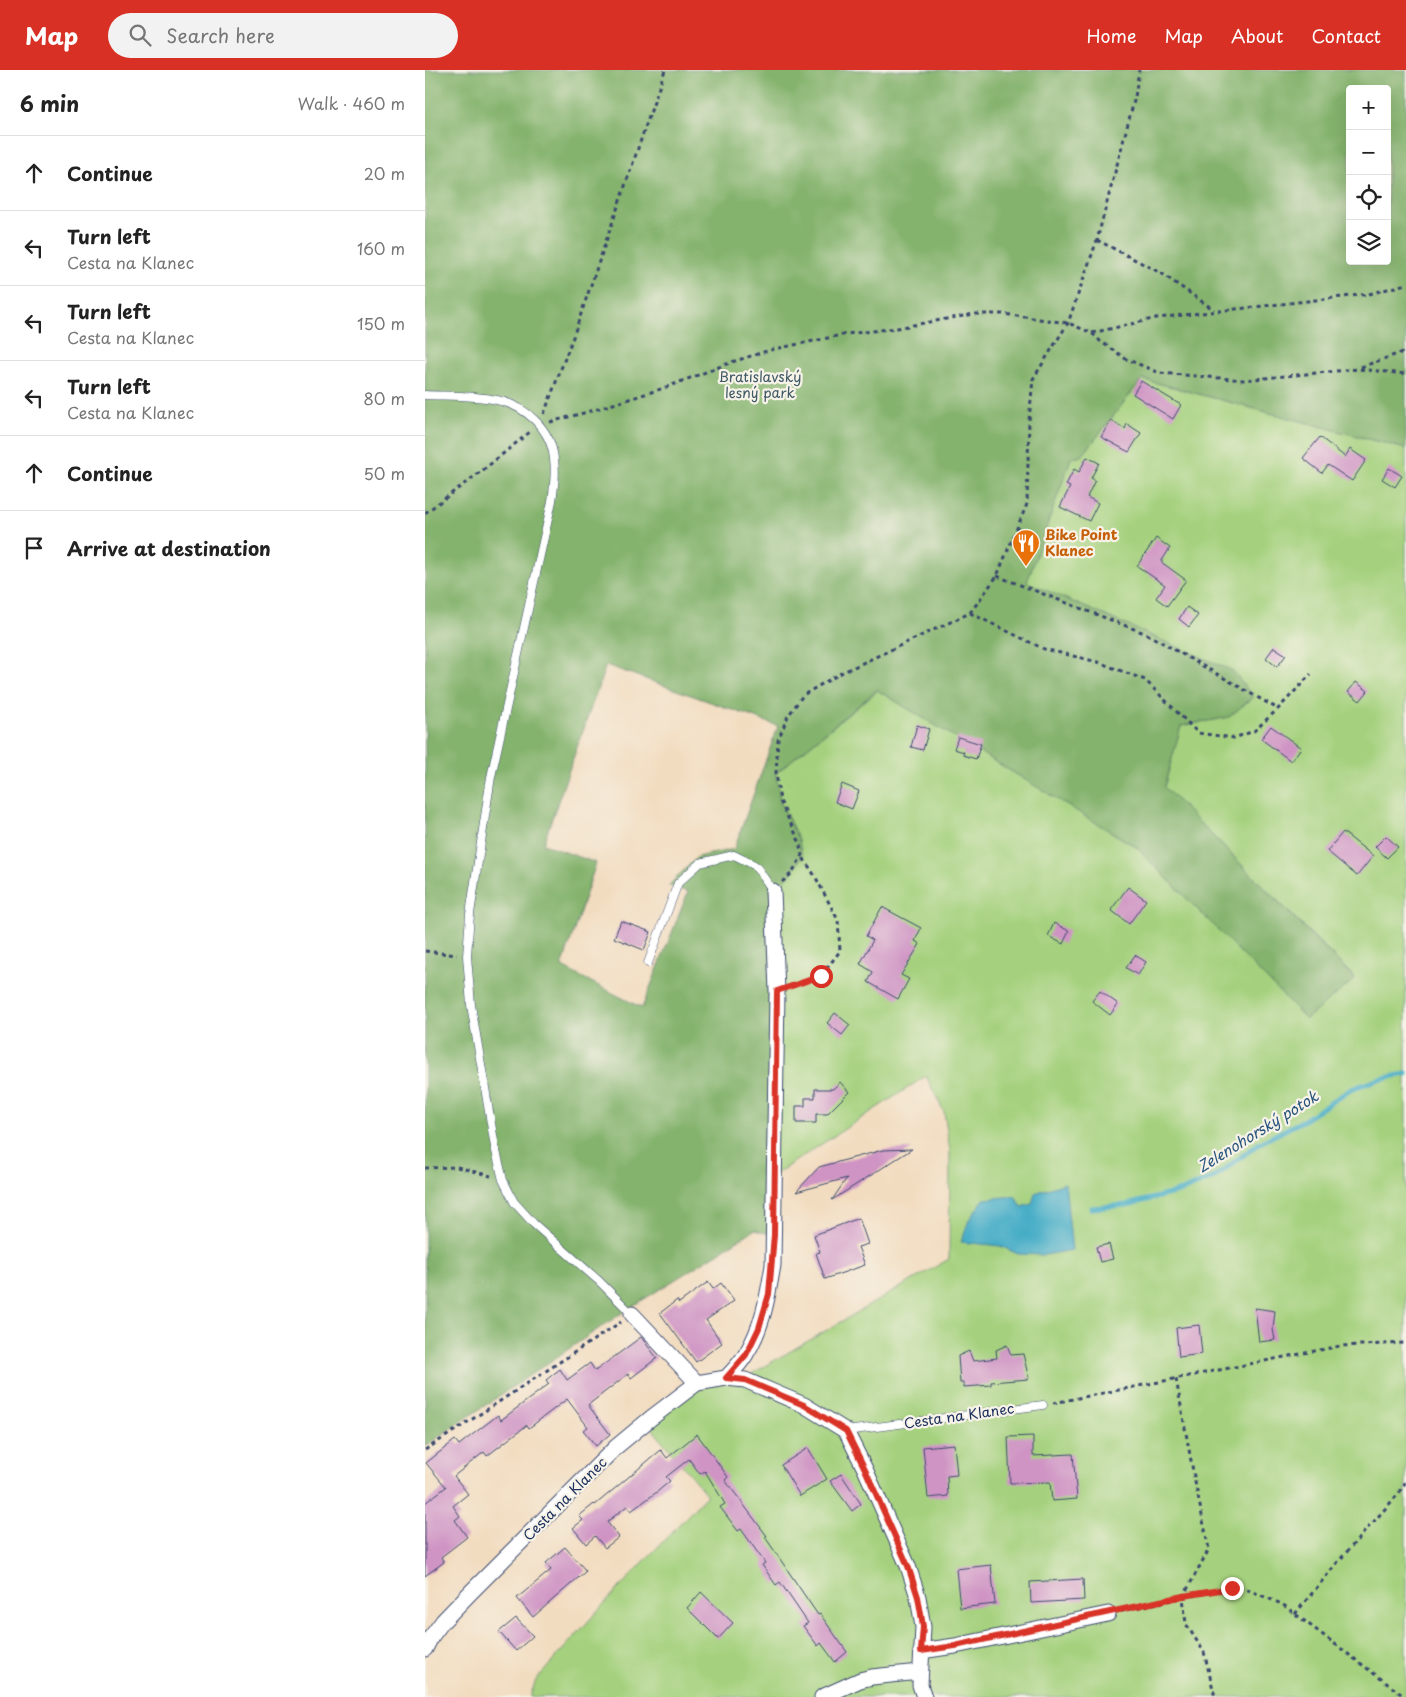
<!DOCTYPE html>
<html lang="en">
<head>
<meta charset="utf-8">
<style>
	:root { --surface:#fff; --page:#f2f2f2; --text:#222; --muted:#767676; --line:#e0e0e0; --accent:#d93025 }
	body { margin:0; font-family:"Playpen Sans",sans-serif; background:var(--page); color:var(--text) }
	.controls { position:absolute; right:15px; top:15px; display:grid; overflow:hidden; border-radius:5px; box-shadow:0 5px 20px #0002 }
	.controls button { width:45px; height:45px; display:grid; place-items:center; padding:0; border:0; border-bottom:1px solid var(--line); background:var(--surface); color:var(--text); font:25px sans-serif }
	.stop { position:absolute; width:15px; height:15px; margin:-11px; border:4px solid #d93025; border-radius:50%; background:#fff }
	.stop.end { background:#d93025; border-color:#fff; box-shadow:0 1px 5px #0008 }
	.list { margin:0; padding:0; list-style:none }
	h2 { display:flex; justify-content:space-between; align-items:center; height:65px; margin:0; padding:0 20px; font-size:21px }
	h2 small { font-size:16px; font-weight:400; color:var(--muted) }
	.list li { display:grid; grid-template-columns:32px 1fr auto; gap:15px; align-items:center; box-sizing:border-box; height:75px; padding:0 20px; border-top:1px solid var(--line) }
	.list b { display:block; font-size:19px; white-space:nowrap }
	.list p { margin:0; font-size:16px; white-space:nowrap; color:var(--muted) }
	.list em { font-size:16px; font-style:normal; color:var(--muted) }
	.icon { flex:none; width:28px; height:28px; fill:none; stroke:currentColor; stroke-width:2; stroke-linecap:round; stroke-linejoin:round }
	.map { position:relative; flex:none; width:981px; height:1627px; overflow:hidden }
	header { display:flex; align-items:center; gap:30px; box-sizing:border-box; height:70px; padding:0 25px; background:var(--accent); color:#fff }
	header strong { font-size:24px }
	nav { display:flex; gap:28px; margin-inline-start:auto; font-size:18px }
	.search { width:350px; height:45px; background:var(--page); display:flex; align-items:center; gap:12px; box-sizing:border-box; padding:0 18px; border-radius:28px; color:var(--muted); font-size:19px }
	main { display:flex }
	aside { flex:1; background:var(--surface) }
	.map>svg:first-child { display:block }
	.green { fill:#a5d17e; stroke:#60806e }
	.forest { fill:#84b36d; stroke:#507166; fill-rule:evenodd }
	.water { fill:#47adc7; stroke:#316e92 }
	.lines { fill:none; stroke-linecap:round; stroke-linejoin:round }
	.stream { stroke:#47adc7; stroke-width:5 }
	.building { fill:#cf94c4 }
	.service-casing { stroke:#3b496d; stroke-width:9 }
	.minor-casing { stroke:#3b496d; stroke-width:17 }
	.path { stroke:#3b496d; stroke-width:3; stroke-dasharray:4 4; stroke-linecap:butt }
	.service { stroke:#fff; stroke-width:8 }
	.minor { stroke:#fff; stroke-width:15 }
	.route { stroke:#d93025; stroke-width:6 }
	.labels { text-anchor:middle; stroke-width:4.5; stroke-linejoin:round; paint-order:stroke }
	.park-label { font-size:14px; fill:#3e5866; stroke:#f7f3e8 }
	.food-label { font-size:14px; font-weight:bold; fill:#c56008; stroke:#f7f3e8; text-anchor:start }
	.street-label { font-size:14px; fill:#1b2f5e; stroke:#f7f3e8 }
	.water-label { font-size:15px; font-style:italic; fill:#28557e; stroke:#f7f3e8 }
</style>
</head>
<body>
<header>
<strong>Map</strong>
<div class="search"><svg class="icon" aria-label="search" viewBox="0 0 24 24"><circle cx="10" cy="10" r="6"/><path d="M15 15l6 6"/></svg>Search here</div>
<nav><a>Home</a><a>Map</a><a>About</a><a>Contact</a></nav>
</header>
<main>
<aside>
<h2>6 min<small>Walk · 460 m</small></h2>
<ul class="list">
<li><svg class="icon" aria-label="ahead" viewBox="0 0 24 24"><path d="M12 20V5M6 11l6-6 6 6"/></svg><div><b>Continue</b></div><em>20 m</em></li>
<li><svg class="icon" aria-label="left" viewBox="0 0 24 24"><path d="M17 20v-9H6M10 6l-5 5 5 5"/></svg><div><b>Turn left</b><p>Cesta na Klanec</p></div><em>160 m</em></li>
<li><svg class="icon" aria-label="left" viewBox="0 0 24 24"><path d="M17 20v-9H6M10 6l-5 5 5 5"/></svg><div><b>Turn left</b><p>Cesta na Klanec</p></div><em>150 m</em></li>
<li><svg class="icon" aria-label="left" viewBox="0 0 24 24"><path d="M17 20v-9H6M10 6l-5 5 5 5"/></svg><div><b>Turn left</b><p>Cesta na Klanec</p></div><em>80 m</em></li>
<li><svg class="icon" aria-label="ahead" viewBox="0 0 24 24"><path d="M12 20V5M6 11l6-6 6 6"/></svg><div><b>Continue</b></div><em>50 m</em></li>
<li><svg class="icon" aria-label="arrive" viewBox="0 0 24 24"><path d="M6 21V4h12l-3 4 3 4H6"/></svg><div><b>Arrive at destination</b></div></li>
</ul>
</aside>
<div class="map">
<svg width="981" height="1627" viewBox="0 0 981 1627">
	<rect width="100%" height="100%" fill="#f7f3e8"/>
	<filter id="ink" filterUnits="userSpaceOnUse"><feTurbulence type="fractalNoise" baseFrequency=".02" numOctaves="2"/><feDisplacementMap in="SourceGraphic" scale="10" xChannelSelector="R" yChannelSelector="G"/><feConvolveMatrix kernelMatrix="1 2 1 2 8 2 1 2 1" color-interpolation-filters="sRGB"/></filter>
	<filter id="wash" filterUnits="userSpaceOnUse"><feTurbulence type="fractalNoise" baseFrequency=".0096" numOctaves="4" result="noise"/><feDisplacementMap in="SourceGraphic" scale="20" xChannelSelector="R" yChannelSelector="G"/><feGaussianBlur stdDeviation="1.12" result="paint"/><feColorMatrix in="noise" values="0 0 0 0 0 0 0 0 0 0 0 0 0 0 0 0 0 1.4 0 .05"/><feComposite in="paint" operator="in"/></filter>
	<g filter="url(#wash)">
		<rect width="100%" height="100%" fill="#f2dcbf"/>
		<!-- green -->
		<path class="green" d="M 717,309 L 981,379 L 981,1627 L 105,1627 L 111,1610 L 176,1537 L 282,1425 L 229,1361 L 226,1348 L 272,1313 L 320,1310 L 328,1303 L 524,1189 L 525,1081 L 519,1042 L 501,1006 L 349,1105 L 348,821 L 374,771 L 355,731 L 351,703 L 453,620 L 711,777 L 881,948 L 930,908 L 739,717 L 756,656 L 804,647 L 828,627 L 808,601 L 601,512 L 646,388 L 657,386 Z"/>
		<!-- forest -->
		<path class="forest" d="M 0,0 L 981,0 L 981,379 L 717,309 L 657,386 L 646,388 L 602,512 L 808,601 L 828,627 L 804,647 L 756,656 L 739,717 L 930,909 L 881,949 L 711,777 L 452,620 L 351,703 L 355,731 L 374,771 L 377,786 L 366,804 L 348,821 L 349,1165 L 329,1160 L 197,1243 L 0,1376 ZM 925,19 L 962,19 L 962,191 L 925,191 ZM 181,595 L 353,656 L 309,779 L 272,787 L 244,815 L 263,822 L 217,938 L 137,897 L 171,793 L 118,774 Z"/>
		<!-- water -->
		<path class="water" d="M 640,1113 L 647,1180 L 620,1185 L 593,1184 L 575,1176 L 536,1172 L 544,1150 L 559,1129 L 590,1126 L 597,1137 L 607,1134 L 610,1123 Z"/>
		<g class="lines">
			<!-- stream -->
			<path class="stream" d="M 666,1138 L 702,1135 L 757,1121 L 790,1107 L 833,1074 L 879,1050 L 926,1019 L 954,1009 L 981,1004"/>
		</g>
		<g id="blocks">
			<!-- building -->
			<path class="building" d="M 716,311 L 756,335 L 748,349 L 708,324 Z
				M 686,350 L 700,359 L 702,354 L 716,363 L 704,382 L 676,367 Z
				M 895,367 L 920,387 L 925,379 L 941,390 L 927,411 L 903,395 L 897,403 L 878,388 Z
				M 662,387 L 674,393 L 666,408 L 670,410 L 662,427 L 673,433 L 664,451 L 635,437 L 645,417 L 641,415 L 649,399 L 654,402 Z
				M 964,398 L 977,406 L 970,417 L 957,409 Z
				M 731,468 L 745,478 L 736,492 L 761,510 L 742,536 L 731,528 L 740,515 L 712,496 Z
				M 762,537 L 773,545 L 764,557 L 754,549 Z
				M 849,577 L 861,585 L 852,597 L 841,588 Z
				M 931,612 L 943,621 L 935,631 L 923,622 Z
				M 492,655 L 504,659 L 498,680 L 486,677 Z
				M 846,656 L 876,678 L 866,691 L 836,669 Z
				M 533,667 L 556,674 L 551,689 L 538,685 L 539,682 L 529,679 Z
				M 417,714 L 434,721 L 427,739 L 410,732 Z
				M 918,762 L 948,786 L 932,806 L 902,781 Z
				M 961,766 L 973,777 L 962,788 L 950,777 Z
				M 703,817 L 721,830 L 704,854 L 686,840 Z
				M 457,837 L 496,858 L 490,871 L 495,874 L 476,905 L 484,909 L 473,929 L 443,912 L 448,902 L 435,894 L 448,870 L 441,866 Z
				M 196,851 L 226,862 L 219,880 L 189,868 Z
				M 629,853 L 644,861 L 638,874 L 623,866 Z
				M 710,885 L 721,892 L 713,905 L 701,898 Z
				M 675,921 L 693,934 L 685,945 L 667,931 Z
				M 410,943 L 425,955 L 417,965 L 402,953 Z
				M 415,1012 L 424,1022 L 402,1044 L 391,1044 L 391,1053 L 371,1053 L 371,1036 L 380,1036 L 380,1028 L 390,1028 L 390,1019 L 408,1019 Z
				M 487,1079 L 407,1130 L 422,1108 L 371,1122 L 394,1097 L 458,1080 Z
				M 434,1148 L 443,1174 L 433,1177 L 440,1195 L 400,1209 L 391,1183 L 395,1182 L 389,1165 Z
				M 684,1174 L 688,1189 L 675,1192 L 671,1177 Z
				M 283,1212 L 288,1219 L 296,1213 L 309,1231 L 281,1250 L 297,1273 L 271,1292 L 235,1243 L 252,1230 L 254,1233 Z
				M 830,1238 L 850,1241 L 848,1259 L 850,1270 L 834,1272 Z
				M 774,1255 L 777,1284 L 754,1287 L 751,1258 Z
				M 216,1267 L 232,1288 L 206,1308 L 203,1304 L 163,1335 L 185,1364 L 171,1376 L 158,1360 L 163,1357 L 142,1329 L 104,1358 L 102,1355 L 62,1386 L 59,1382 L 29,1406 L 43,1424 L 28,1436 L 35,1446 L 30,1450 L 42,1467 L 16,1487 L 19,1492 L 0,1506 L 0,1433 L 21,1417 L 1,1393 L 30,1370 L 34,1375 L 73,1345 L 76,1350 L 124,1314 L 121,1310 L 135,1299 L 142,1310 L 165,1293 L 170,1301 Z
				M 582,1275 L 586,1285 L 598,1284 L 604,1309 L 566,1312 L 566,1315 L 539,1317 L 539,1313 L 535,1313 L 533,1286 L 544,1281 L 548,1291 L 572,1288 L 571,1280 Z
				M 272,1364 L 303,1407 L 300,1410 L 342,1466 L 340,1467 L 393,1545 L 395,1544 L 422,1582 L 410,1592 L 396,1573 L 393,1576 L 378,1556 L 383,1553 L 355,1512 L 351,1515 L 337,1495 L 340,1493 L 316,1459 L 313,1461 L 295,1437 L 300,1434 L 280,1401 L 275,1404 L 264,1389 L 241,1407 L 245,1411 L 232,1422 L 206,1441 L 202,1436 L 182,1452 L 194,1467 L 180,1478 L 170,1466 L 161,1474 L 148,1458 L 158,1450 L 154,1446 L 169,1434 L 170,1435 L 236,1380 L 242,1388 Z
				M 608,1366 L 608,1386 L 648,1384 L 652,1429 L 627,1431 L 625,1412 L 585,1413 L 583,1367 Z
				M 529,1374 L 532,1405 L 522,1406 L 523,1426 L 503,1428 L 498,1377 Z
				M 383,1378 L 402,1409 L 375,1426 L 356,1395 Z
				M 416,1404 L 436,1434 L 427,1441 L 405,1411 Z
				M 140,1477 L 161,1501 L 108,1547 L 92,1528 L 126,1500 L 121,1493 Z
				M 566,1495 L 570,1534 L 535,1538 L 531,1499 Z
				M 658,1509 L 659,1530 L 606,1533 L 605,1512 Z
				M 276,1522 L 308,1553 L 293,1569 L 262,1538 Z
				M 91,1548 L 108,1566 L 91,1581 L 74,1562 Z"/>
		</g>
	</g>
	<g filter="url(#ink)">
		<use href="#blocks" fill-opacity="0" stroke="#3b496d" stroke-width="1"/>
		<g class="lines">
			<!-- service casing -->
			<g class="service-casing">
				<path id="service" d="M 0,325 C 24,326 49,325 72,330 C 101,336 126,359 129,389 C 131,404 129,417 127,431 L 66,707 L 45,844 L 42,886 L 46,935 L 70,1077 L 78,1110 L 89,1132 L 109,1154 L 174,1211 L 207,1244
					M 223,893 L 253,813 L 275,793 L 309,785 L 331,796 L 348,821
					M 421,1361 L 618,1335"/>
			</g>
			<!-- minor casing -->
			<g class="minor-casing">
				<path id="minor" d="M 207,1244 L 272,1313
					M 301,1308 C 308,1301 316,1293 321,1284 C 338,1257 343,1225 348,1195 L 352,921 L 348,821
					M 0,1579 L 6,1567 L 18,1551 L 45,1523 L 191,1377 L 226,1348 L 272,1313 L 301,1308 L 320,1310 L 379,1335 L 421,1361 L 440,1399 L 483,1496 L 493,1527 L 498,1557 L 495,1615 L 499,1627
					M 496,1581 L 530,1576 L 683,1544
					M 397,1627 L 435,1610 L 447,1607 L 494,1602"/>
			</g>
			<!-- path -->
			<path class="path" d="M 672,170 L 736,203 L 789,240
				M 667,263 L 732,248 L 944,224 L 981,214
				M 936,297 L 981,281
				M 119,344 L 148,267 L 240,0
				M 125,352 L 166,341 L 239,318 L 307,292 L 345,280 L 422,264 L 472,258 L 549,244 L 578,244 L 643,253 L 667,263 L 675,271 L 701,289 L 735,303 L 819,310 L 933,299 L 981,304
				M 0,443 L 58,400 L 106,361
				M 572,506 L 722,564 L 853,639
				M 545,543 L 619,579 L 673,592 L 720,610 L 773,663 L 809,668 L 829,661 L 853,639 L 886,604
				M 357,812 L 366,804 L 377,786 L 374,771 L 355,731 L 351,703 L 353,670 L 363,646 L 378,625 L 416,603 L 545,543 L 572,506 L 602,434 L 604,350 L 608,309 L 643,253 L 672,170 L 710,27 L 714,0
				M 0,881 L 32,885
				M 367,916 L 396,906 L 415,881 L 413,850 L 390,806 L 377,786
				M 0,1098 L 32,1097 L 66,1106
				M 751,1309 L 770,1412 L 784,1479 L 758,1527 L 761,1554 L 779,1582 L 790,1627
				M 628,1333 L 915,1276 L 981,1273
				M 0,1380 L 196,1252
				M 696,1541 L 758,1527 L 807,1518 L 818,1518 L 857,1534 L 980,1627
				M 870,1544 L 912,1493 L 974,1423 L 981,1411"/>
			<!-- service -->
			<use href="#service" class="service"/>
			<!-- minor -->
			<use href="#minor" class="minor"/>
		</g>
	</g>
	<g class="lines" filter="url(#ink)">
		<!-- route -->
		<path class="route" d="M 396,906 L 352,921 L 349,1165 L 344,1224 L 334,1258 L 321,1285 L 301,1308 L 320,1310 L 379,1335 L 421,1361 L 440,1399 L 483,1496 L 493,1527 L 496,1544 L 498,1557 L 496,1581 L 530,1576 L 758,1526 L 807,1518"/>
	</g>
	<!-- icons -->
	<defs>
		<g id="restaurant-pin" transform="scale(1.4375)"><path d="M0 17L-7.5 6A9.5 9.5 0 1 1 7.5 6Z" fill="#e8710a" stroke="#f7f3e8"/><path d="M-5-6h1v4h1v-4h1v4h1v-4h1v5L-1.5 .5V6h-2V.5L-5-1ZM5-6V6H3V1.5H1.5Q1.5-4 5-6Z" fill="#fff"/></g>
	</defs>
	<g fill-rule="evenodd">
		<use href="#restaurant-pin" x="601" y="473"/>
	</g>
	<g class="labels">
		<!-- park labels -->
		<g class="park-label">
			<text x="335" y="312">Bratislavský<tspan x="335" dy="16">lesný park</tspan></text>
		</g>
		<!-- food labels -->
		<g class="food-label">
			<text x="620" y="470">Bike Point<tspan x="620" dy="16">Klanec</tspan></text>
		</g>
		<!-- street labels -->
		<g class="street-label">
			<text transform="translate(534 1346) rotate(-8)" y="5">Cesta na Klanec</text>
			<text transform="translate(140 1429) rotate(-45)" y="5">Cesta na Klanec</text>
		</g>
		<!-- water labels -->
		<g class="water-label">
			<text transform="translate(833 1062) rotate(-32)" y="5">Zelenohorský potok</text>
		</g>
	</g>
</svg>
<div class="controls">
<button>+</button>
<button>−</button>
<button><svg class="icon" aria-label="locate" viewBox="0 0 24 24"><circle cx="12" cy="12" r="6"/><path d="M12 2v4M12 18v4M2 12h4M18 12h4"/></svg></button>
<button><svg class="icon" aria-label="layers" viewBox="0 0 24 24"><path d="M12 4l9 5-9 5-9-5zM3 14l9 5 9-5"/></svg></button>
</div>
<div class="stop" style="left:396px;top:906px"></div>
<div class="stop end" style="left:807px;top:1518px"></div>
</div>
</main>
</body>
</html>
